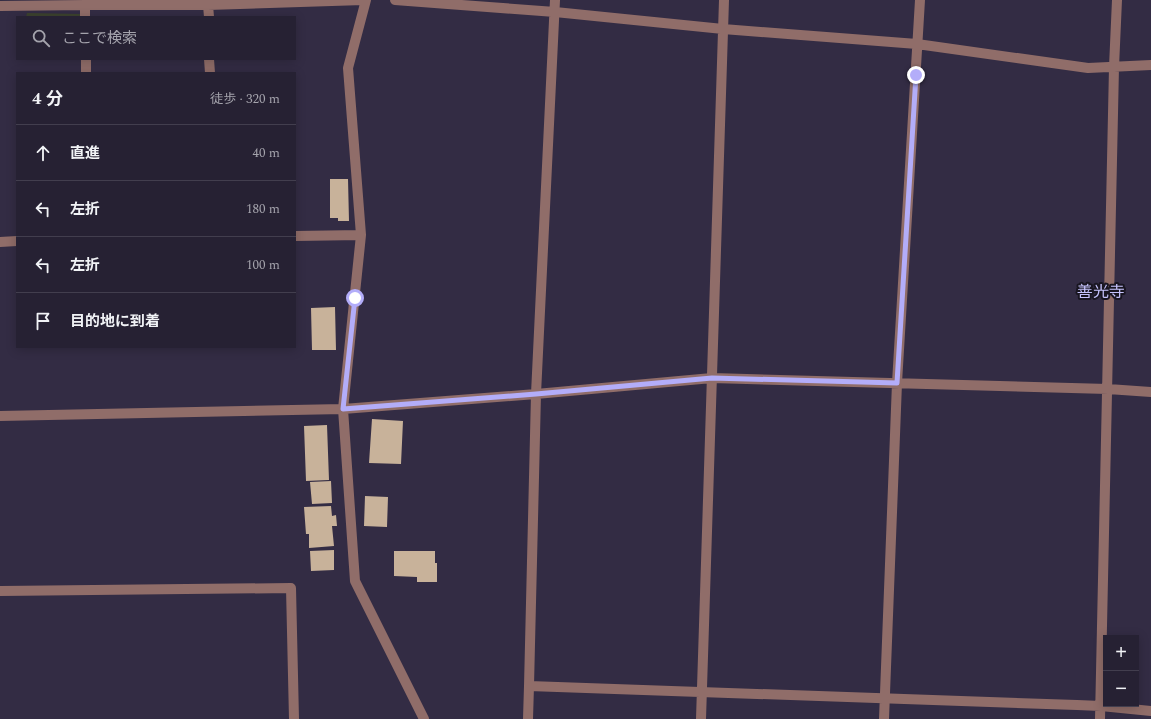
<!DOCTYPE html>
<html lang="ja">
<head>
<meta charset="utf-8">
<style>
	:root { --surface:#262133; --page:#322e3f; --text:#f1f3f6; --muted:#a4a3ac; --line:#423e4e }
	body { margin:0; font-family:Spectral,"Noto Sans JP",serif; background:var(--page); color:var(--text) }
	.controls { position:absolute; right:12px; bottom:12px; display:grid; overflow:hidden; border-radius:0px; box-shadow:0 2px 10px #0003 }
	.controls button { width:36px; height:36px; display:grid; place-items:center; padding:0; border:0; border-bottom:1px solid var(--line); background:var(--surface); color:var(--text); font:20px sans-serif }
	.stop { position:absolute; width:12px; height:12px; margin:-9px; border:3px solid #b3adf9; border-radius:50%; background:#fff }
	.stop.end { background:#b3adf9; border-color:#fff; box-shadow:0 1px 4px #0008 }
	.list { margin:0; padding:0; list-style:none }
	h2 { display:flex; justify-content:space-between; align-items:center; height:52px; margin:0; padding:0 16px; font-size:17px }
	h2 small { font-size:13px; font-weight:400; color:var(--muted) }
	.list li { display:grid; grid-template-columns:26px 1fr auto; gap:12px; align-items:center; box-sizing:border-box; height:56px; padding:0 16px; border-top:1px solid var(--line) }
	.list b { display:block; font-size:15px; white-space:nowrap }
	.list em { font-size:13px; font-style:normal; color:var(--muted) }
	.icon { flex:none; width:22px; height:22px; fill:none; stroke:currentColor; stroke-width:2; stroke-linecap:round; stroke-linejoin:round }
	.map { position:relative; flex:none; width:1151px; height:719px; overflow:hidden }
	.search { position:absolute; background:var(--surface); box-shadow:0 2px 10px #0003; left:16px; top:16px; width:280px; height:44px; display:flex; align-items:center; gap:10px; box-sizing:border-box; padding:0 14px; border-radius:0px; color:var(--muted); font-size:15px }
	.panel { position:absolute; background:var(--surface); box-shadow:0 2px 10px #0003; left:16px; top:72px; width:280px; height:276px; border-radius:0px }
	.map>svg:first-child { display:block }
	.green { fill:#3c422e }
	.building { fill:#c8b29a }
	.lines { fill:none; stroke-linecap:round; stroke-linejoin:round }
	.minor { stroke:#906d69; stroke-width:10 }
	.route { stroke:#b3adf9; stroke-width:5 }
	.labels { text-anchor:middle; stroke-width:4; stroke-linejoin:round; paint-order:stroke }
	.neighbourhood-label { font-size:16px; fill:#c6c3fc; stroke:#191621 }
</style>
</head>
<body>
<div class="map">
<svg width="1151" height="719" viewBox="0 0 1151 719">
	<rect width="100%" height="100%" fill="#332c44"/>
	<!-- green -->
	<path class="green" d="M 27,13 L 81,14 L 81,17 L 26,17 Z"/>
	<!-- building -->
	<path class="building" d="M 330,179 L 348,179 L 349,221 L 338,221 L 338,218 L 330,218 Z
		M 335,307 L 336,350 L 312,350 L 311,308 Z
		M 372,419 L 403,421 L 401,464 L 369,463 Z
		M 327,425 L 329,480 L 306,481 L 304,426 Z
		M 331,481 L 332,503 L 312,504 L 310,482 Z
		M 365,496 L 388,497 L 387,527 L 364,526 Z
		M 331,506 L 332,516 L 336,515 L 337,526 L 332,526 L 334,546 L 309,548 L 309,534 L 306,534 L 304,507 Z
		M 334,550 L 334,570 L 311,571 L 310,551 Z
		M 394,551 L 435,551 L 435,563 L 437,563 L 437,582 L 417,582 L 417,577 L 394,576 Z"/>
	<g class="lines">
		<!-- minor -->
		<path class="minor" d="M 366,0 L 348,68 L 361,235 L 343,409 L 355,581 L 424,719
			M 395,0 L 555,12 L 723,29 L 917,44 L 1088,68 L 1151,65
			M 85,5 L 85,17
			M 208,5 L 209,17
			M 0,6 L 85,5 L 208,5 L 363,0
			M 86,59 L 86,73
			M 209,59 L 210,73
			M 295,236 L 361,235
			M 0,242 L 17,241
			M 0,416 L 343,409 L 536,394 L 712,378 L 1108,389 L 1151,392
			M 0,591 L 291,588 L 294,719
			M 529,686 L 1077,705 L 1101,706 L 1151,711
			M 528,719 L 529,686 L 536,394 L 555,0
			M 701,719 L 724,0
			M 884,719 L 897,383 L 920,0
			M 1100,719 L 1114,67 L 1117,0"/>
	</g>
	<g class="lines">
		<!-- route -->
		<path class="route" d="M 355,298 L 343,409 L 536,394 L 712,378 L 897,383 L 916,75"/>
	</g>
	<g class="labels">
		<!-- neighbourhood labels -->
		<g class="neighbourhood-label">
			<text x="1101" y="297">善光寺</text>
		</g>
	</g>
</svg>
<div class="controls">
<button>+</button>
<button>−</button>
</div>
<div class="stop" style="left:355px;top:298px"></div>
<div class="stop end" style="left:916px;top:75px"></div>
<div class="search"><svg class="icon" aria-label="search" viewBox="0 0 24 24"><circle cx="10" cy="10" r="6"/><path d="M15 15l6 6"/></svg>ここで検索</div>
<section class="panel">
<h2>4 分<small>徒歩 · 320 m</small></h2>
<ul class="list">
<li><svg class="icon" aria-label="ahead" viewBox="0 0 24 24"><path d="M12 20V5M6 11l6-6 6 6"/></svg><div><b>直進</b></div><em>40 m</em></li>
<li><svg class="icon" aria-label="left" viewBox="0 0 24 24"><path d="M17 20v-9H6M10 6l-5 5 5 5"/></svg><div><b>左折</b></div><em>180 m</em></li>
<li><svg class="icon" aria-label="left" viewBox="0 0 24 24"><path d="M17 20v-9H6M10 6l-5 5 5 5"/></svg><div><b>左折</b></div><em>100 m</em></li>
<li><svg class="icon" aria-label="arrive" viewBox="0 0 24 24"><path d="M6 21V4h12l-3 4 3 4H6"/></svg><div><b>目的地に到着</b></div></li>
</ul>
</section>
</div>
</body>
</html>
